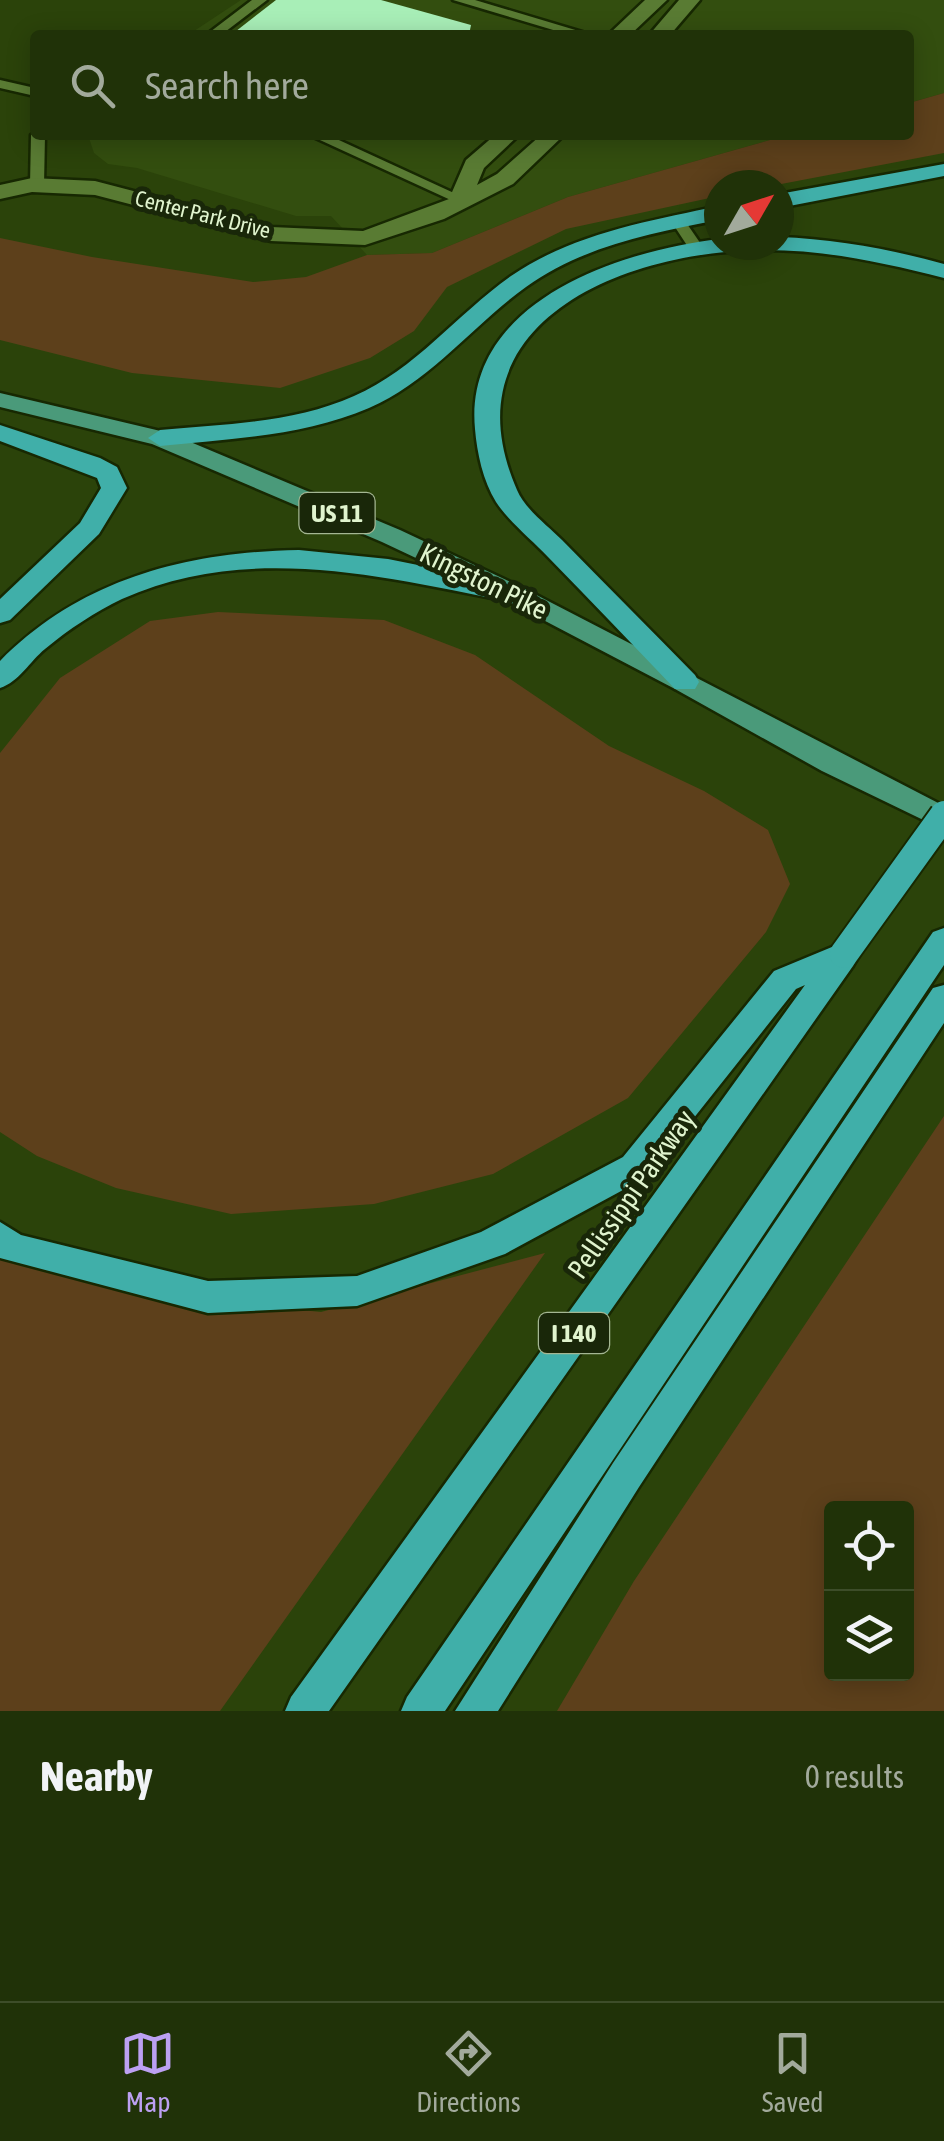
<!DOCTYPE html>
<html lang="en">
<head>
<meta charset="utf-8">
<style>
	:root { --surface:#203208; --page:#283a12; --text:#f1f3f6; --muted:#a2aa9c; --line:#3d4d29; --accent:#bca0f2 }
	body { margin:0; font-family:"Asap Condensed",sans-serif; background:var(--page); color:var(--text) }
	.controls { position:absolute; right:30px; bottom:30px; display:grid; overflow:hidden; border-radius:10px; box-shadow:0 5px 25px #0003 }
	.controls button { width:90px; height:90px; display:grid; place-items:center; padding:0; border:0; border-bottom:2px solid var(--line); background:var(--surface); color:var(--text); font:50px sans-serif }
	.compass { position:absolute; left:704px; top:170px; width:90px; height:90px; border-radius:50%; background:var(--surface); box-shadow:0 5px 25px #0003; rotate:51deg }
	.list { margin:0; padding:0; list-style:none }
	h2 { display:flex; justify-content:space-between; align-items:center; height:130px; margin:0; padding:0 40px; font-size:42px }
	h2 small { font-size:32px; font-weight:400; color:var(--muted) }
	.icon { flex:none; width:55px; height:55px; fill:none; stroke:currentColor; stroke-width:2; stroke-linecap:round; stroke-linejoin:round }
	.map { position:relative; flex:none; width:944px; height:1711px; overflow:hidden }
	.search { position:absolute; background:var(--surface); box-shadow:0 5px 25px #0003; left:30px; right:30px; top:30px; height:110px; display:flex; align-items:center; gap:25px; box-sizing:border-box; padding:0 35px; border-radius:10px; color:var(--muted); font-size:38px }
	.sheet { height:290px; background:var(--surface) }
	nav { display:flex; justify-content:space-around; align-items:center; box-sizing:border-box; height:140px; border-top:2px solid var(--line); background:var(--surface); font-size:28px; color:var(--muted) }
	nav a { display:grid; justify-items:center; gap:5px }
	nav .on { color:var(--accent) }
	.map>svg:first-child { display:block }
	.built { fill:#334e0f }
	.green { fill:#5d401b; fill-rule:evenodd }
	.building { fill:#a8eeb7 }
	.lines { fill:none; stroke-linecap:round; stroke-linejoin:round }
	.lane-casing { stroke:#172802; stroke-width:5 }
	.street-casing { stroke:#172802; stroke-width:5 }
	.primary-casing { stroke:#172802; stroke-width:5 }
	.highway-casing { stroke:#172802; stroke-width:5 }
	.lane { fill:#597b33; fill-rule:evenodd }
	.street { fill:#597b33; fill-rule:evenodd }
	.primary { fill:#4a9a7a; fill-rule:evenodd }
	.highway { fill:#40afa9; fill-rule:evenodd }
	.highway-bridge-casing { stroke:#172802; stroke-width:32; stroke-linecap:butt }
	.highway-bridge { stroke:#40afa9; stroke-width:28 }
	.labels { text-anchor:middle; stroke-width:10; stroke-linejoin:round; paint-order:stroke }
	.far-street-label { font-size:22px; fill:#e0f4ce; stroke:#192709 }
	.shield { fill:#192709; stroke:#a4b693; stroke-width:2.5 }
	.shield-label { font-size:25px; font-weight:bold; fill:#e0f4ce }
	.street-label { font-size:28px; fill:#e0f4ce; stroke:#192709 }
</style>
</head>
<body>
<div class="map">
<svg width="944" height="1711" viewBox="0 0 944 1711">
	<rect width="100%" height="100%" fill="#2b430a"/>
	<!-- built -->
	<path class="built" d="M 241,0 L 944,0 L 944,93 L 909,103 L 909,35 L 188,35 Z
		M 88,135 L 788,135 L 568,197 L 432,253 L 367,255 L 331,216 L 296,216 L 137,168 L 108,164 L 94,153 Z"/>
	<!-- green -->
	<path class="green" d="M 944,93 L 944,153 L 776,185 L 719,185 L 719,196 L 566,229 L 447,287 L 414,331 L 370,358 L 280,388 L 132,373 L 0,340 L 0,238 L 92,257 L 253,282 L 306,277 L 367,255 L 432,253 L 568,197 L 788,135 L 909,135 L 909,103 Z
		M 218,612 L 384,620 L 475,655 L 609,746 L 704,791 L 768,830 L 790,884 L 766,932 L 628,1098 L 493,1174 L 374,1204 L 231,1214 L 116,1188 L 37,1156 L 0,1132 L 0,753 L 60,678 L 150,621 Z
		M 944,1116 L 944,1711 L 557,1711 L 634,1581 ZM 906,1508 L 906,1674 L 832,1674 L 832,1508 Z
		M 0,1240 L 141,1294 L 321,1312 L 545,1253 L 220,1711 L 0,1711 Z"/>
	<!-- building -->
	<path class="building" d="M 276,0 L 381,0 L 471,25 L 469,35 L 231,35 Z"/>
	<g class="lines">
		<!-- lane casing -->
		<g class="lane-casing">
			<path id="lane" d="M 252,0 L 267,0 L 221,35 L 206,35 Z
				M 453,0 L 475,0 L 592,35 L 570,35 Z
				M 0,80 L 35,88 L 35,96 L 0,88 Z
				M 35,132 L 35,135 L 45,135 L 44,185 L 37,189 L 30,185 L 31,135 Z
				M 309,135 L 328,135 L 467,199 L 455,202 Z
				M 678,217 L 683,218 L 705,250 L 702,253 L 697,255 L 692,253 L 671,221 Z"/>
		</g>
		<!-- street casing -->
		<g class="street-casing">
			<path id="street" d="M 645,0 L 667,0 L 630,35 L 608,35 Z
				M 679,0 L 700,0 L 670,35 L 649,35 Z
				M 495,135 L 519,135 L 484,168 L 477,185 L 497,174 L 541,135 L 564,135 L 513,184 L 444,219 L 365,245 L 271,241 L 95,195 L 32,192 L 0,199 L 0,185 L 32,178 L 95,181 L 271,227 L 363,231 L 449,199 L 466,160 Z"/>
		</g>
		<!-- primary casing -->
		<g class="primary-casing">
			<path id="primary" d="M 0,393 L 169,433 L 400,530 L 521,587 L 944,806 L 944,830 L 822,771 L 675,689 L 503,599 L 382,542 L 152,444 L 0,407 Z"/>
		</g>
		<!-- highway casing -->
		<g class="highway-casing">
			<path id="highway" d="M 944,164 L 944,176 L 779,208 L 779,194 Z
				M 719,206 L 719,220 C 652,233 583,246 526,287 C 473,325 431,381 369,408 C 304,436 230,439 160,446 L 148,438 L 160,430 C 225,424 294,423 354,396 C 416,369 457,314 511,276 C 572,234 648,221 719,206 Z
				M 779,237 C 835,239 890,249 944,264 L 944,278 C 885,263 827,250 765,250 C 628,250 443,321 517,490 C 525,509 548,526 562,540 C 606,585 651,630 695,675 L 699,682 L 695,689 L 675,689 C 633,645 591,601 548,557 C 532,540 509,522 496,502 C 483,481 477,453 475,429 C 463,302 619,251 719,239 L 719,245 L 779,245 Z
				M 0,425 L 100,458 L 117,467 L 127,488 L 99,534 L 10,620 L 0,623 L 0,599 L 80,523 L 101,488 L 97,478 L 0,441 Z
				M 299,550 L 388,559 L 512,584 L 521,587 L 525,593 L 521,599 L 512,602 C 383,577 249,542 122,599 C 95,612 69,629 45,649 C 30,661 19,682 0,688 L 0,661 C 81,579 186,552 299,550 Z
				M 944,928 L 944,965 L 445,1711 L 401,1711 L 407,1697 L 933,932 Z
				M 844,942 L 855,945 L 860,954 L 853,966 L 329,1711 L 285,1711 L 291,1697 L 805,985 L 796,989 L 647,1177 L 505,1254 L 357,1306 L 208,1313 L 0,1258 L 0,1222 L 21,1235 L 208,1281 L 357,1276 L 481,1232 L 623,1157 L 774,971 Z
				M 944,985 L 944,1023 L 639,1487 L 498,1711 L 455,1711 L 613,1463 L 933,988 Z"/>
		</g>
		<!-- lane -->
		<use href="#lane" class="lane"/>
		<!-- street -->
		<use href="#street" class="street"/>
		<!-- primary -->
		<use href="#primary" class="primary"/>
		<!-- highway -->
		<use href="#highway" class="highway"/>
		<!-- highway-bridge casing -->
		<g class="highway-bridge-casing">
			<path id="highway-bridge" d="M 844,954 L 944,815"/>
		</g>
		<!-- highway-bridge -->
		<use href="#highway-bridge" class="highway-bridge"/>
	</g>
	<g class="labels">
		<!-- far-street labels -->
		<g class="far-street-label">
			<text transform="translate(203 214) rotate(14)" y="8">Center Park Drive</text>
		</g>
		<!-- shield labels -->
		<g class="shield">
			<rect x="299.5" y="493" width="75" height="40" rx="8"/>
			<rect x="539" y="1313" width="70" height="40" rx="8"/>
		</g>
		<g class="shield-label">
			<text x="337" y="522">US 11</text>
			<text x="574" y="1342">I 140</text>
		</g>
		<!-- street labels -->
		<g class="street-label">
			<text transform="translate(484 581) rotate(26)" y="10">Kingston Pike</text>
			<text transform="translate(631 1194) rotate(-55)" y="10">Pellissippi Parkway</text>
		</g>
	</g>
</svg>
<div class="controls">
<button><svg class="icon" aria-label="locate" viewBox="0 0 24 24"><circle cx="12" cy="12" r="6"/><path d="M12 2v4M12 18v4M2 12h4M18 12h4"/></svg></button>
<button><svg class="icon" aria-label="layers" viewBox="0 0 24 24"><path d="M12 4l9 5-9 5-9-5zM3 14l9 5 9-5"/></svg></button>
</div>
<svg class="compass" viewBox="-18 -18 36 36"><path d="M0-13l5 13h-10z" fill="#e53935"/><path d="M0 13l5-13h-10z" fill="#a2aa9c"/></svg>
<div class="search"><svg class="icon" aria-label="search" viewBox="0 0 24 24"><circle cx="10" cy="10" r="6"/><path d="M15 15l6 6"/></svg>Search here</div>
</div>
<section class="sheet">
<h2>Nearby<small>0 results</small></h2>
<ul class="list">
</ul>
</section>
<nav>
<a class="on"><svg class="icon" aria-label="map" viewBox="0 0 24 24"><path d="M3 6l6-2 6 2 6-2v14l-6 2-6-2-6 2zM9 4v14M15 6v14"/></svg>Map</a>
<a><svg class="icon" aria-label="directions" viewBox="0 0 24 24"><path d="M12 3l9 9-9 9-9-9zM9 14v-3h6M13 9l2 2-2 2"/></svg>Directions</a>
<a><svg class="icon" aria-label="saved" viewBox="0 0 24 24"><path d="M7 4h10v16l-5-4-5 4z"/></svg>Saved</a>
</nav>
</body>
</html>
